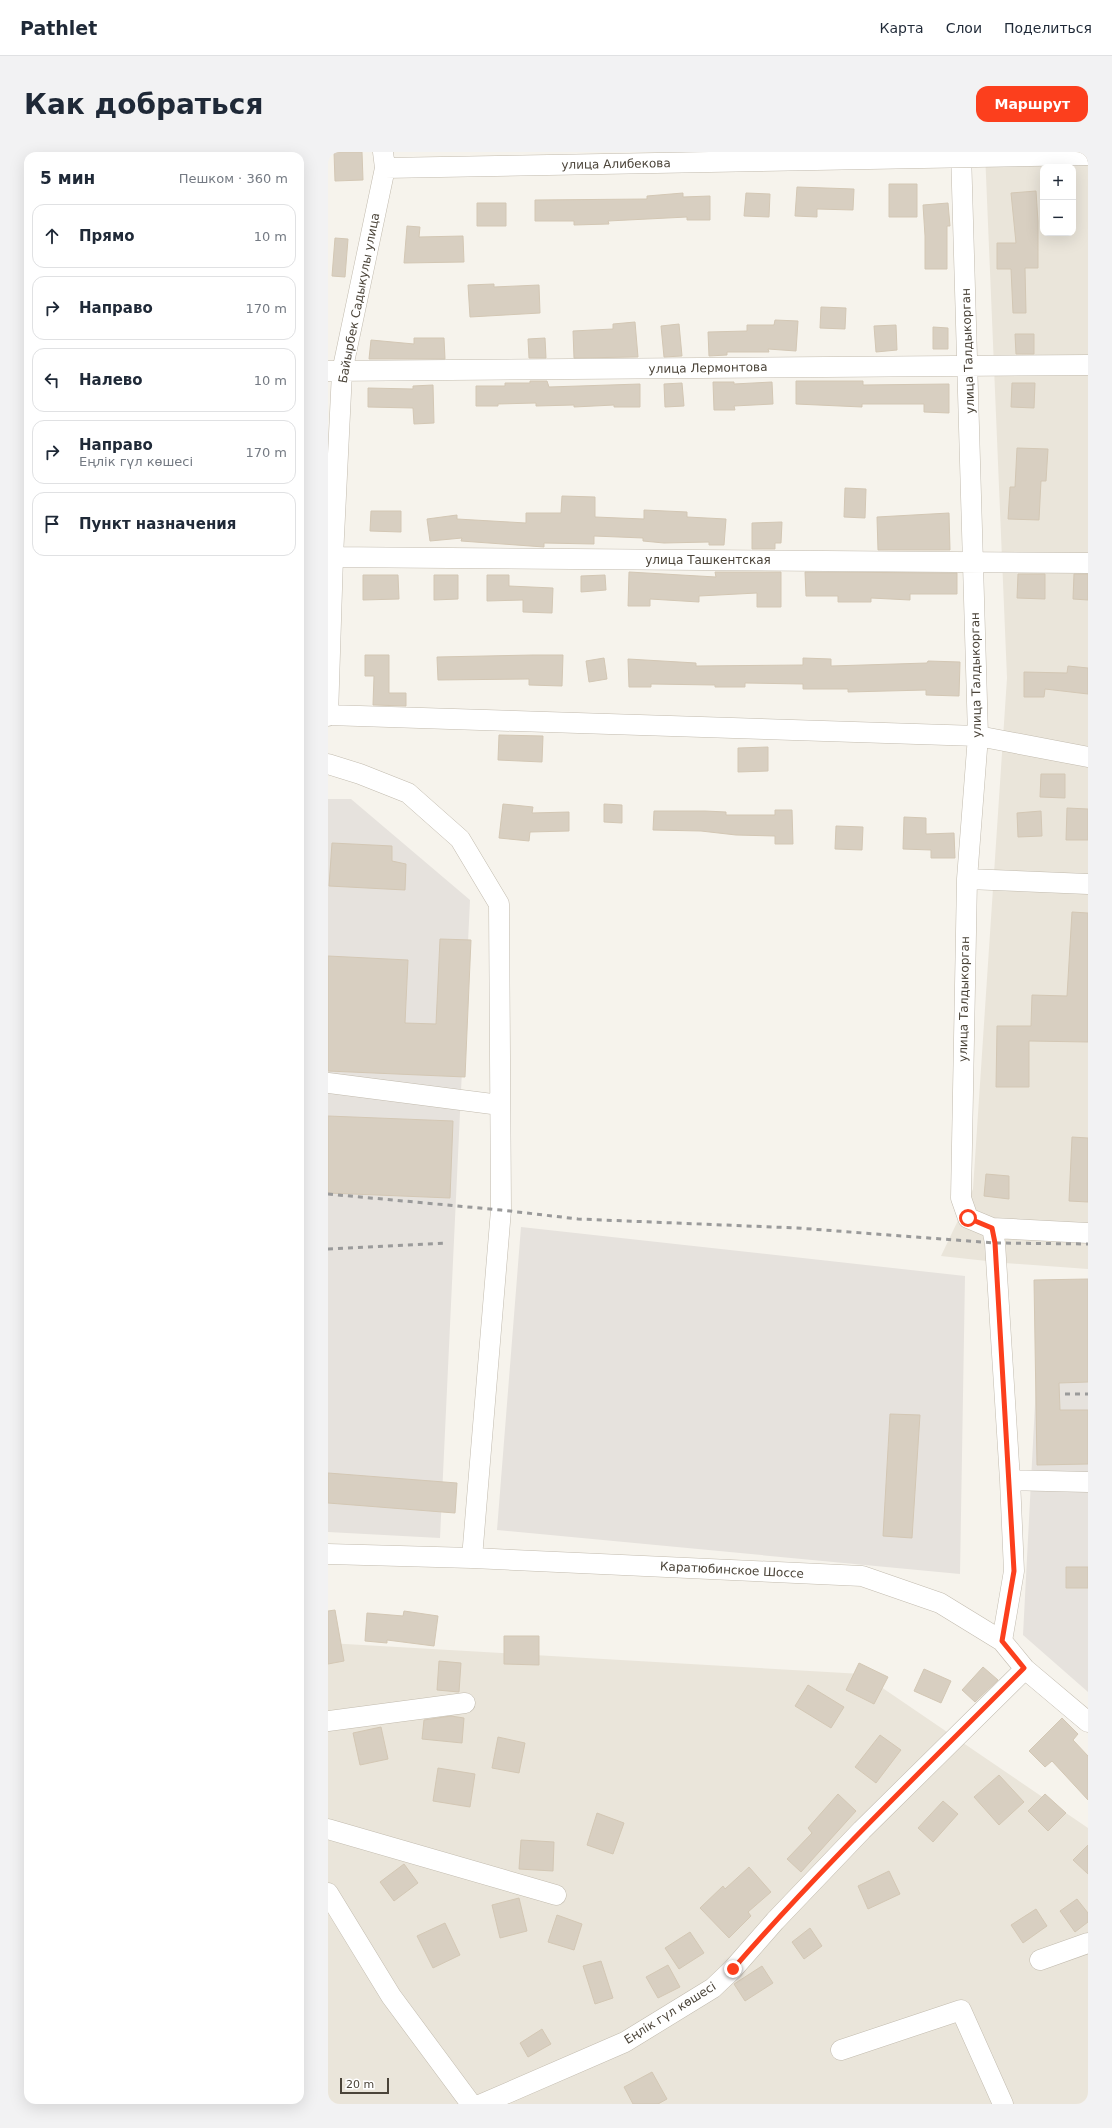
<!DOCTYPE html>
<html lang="ru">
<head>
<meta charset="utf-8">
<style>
	:root { --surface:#fff; --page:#f2f2f3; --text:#1f2937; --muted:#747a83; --line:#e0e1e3; --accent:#fc3f1d }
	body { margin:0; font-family:"DejaVu Sans",sans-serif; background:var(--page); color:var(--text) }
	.controls { position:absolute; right:12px; top:12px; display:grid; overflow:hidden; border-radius:8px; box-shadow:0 4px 16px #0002 }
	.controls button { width:36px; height:36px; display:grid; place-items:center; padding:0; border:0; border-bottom:1px solid var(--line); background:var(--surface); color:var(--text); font:20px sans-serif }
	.scale { position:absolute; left:12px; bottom:10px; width:49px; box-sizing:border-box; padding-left:4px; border:2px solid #4b4439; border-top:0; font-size:11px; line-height:14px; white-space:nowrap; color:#4b4439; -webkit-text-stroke:3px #fff; paint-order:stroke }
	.stop { position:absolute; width:12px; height:12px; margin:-9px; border:3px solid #fc3f1d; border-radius:50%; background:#fff }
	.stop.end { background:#fc3f1d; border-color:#fff; box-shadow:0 1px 4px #0008 }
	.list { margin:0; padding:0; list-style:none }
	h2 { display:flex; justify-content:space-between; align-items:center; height:52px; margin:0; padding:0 16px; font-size:17px }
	h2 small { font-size:13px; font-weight:400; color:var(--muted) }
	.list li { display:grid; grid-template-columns:26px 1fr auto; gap:12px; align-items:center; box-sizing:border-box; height:64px; margin:0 8px 8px; padding:0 8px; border:1px solid var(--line); border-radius:12px }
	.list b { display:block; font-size:15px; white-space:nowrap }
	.list p { margin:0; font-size:13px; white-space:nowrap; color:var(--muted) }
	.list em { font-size:13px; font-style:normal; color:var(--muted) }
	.icon { flex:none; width:22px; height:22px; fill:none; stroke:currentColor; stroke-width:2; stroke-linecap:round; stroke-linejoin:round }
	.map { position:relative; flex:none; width:760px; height:1952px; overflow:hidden; border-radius:12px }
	header { display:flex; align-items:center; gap:24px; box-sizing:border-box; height:56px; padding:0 20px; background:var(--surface); border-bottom:1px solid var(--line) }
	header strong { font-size:19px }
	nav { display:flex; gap:22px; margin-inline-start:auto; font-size:14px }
	.intro { display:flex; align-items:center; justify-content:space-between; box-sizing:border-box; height:96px; padding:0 24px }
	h1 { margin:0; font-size:28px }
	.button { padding:10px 18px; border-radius:12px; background:var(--accent); color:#fff; font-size:14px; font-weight:700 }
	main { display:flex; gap:24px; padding:0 24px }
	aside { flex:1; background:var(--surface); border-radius:12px; box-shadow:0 4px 16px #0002 }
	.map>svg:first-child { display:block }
	.residential { fill:#eae5da; fill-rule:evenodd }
	.industrial { fill:#e6e2dd }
	.building { fill:#d8cfc1; stroke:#d3c7b4 }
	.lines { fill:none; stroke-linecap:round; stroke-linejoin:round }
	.minor-casing { stroke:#c2bbae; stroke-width:21 }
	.minor { stroke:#fff; stroke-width:20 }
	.rail { stroke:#9a9a9a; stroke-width:3; stroke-dasharray:5 5; stroke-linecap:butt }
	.route { stroke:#fc3f1d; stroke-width:5 }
	.labels { text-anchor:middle; stroke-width:3; stroke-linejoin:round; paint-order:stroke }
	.street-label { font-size:12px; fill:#4b4439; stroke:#fff }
</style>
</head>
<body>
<header>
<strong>Pathlet</strong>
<nav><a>Карта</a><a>Слои</a><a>Поделиться</a></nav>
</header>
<div class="intro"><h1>Как добраться</h1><a class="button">Маршрут</a></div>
<main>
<aside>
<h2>5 мин<small>Пешком · 360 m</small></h2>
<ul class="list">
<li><svg class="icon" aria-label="ahead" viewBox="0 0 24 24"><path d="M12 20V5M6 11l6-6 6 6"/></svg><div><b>Прямо</b></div><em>10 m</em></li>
<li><svg class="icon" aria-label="right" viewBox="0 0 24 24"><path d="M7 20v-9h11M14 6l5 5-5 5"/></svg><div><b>Направо</b></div><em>170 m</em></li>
<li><svg class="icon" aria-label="left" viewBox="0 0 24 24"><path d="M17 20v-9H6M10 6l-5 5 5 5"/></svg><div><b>Налево</b></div><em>10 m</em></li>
<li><svg class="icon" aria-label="right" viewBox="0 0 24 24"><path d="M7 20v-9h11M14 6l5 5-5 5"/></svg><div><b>Направо</b><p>Еңлік гүл көшесі</p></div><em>170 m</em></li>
<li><svg class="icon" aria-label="arrive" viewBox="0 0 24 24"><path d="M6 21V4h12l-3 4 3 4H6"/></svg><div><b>Пункт назначения</b></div></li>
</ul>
</aside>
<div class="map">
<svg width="760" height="1952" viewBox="0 0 760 1952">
	<rect width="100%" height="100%" fill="#f6f3ec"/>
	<!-- residential -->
	<path class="residential" d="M 657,0 L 760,0 L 760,1117 L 677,1111 L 613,1104 L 645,1037 L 679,526 ZM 715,15 L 745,15 L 745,81 L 715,81 Z
		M 0,1491 L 534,1522 L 760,1676 L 760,1952 L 0,1952 Z"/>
	<!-- industrial -->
	<path class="industrial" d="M 0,647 L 23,647 L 142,748 L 112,1386 L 0,1380 Z
		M 193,1075 L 637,1124 L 632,1422 L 169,1378 Z
		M 760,1170 L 760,1540 L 695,1483 L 711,1175 Z"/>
	<!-- building -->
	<path class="building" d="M 6,0 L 34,0 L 35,28 L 7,29 Z
		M 561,32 L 589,32 L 589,65 L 561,65 Z
		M 469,35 L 526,37 L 525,58 L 489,57 L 489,65 L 467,64 Z
		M 708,39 L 710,70 L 710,116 L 697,116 L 698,161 L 685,161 L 683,117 L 669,117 L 669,91 L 688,91 L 683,41 Z
		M 355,41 L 355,45 L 382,44 L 382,68 L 359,68 L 359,65 L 280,69 L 281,72 L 246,73 L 246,69 L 207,69 L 207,48 L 319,47 L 319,44 Z
		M 418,41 L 442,42 L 441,65 L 416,64 Z
		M 149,51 L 178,51 L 178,74 L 149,74 Z
		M 620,51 L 622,74 L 619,74 L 619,117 L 597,117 L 597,84 L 595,53 Z
		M 79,74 L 92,75 L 91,85 L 135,84 L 136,110 L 76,111 Z
		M 7,86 L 20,87 L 17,125 L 4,124 Z
		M 166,132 L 166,135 L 211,133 L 212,161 L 142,165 L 140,133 Z
		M 493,155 L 518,156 L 517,177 L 492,176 Z
		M 447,168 L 470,169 L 468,199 L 440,197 L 441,200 L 399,200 L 399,203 L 381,204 L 380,180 L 419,179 L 419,173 L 446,173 Z
		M 307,170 L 310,205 L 246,206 L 245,179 L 285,177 L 285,172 Z
		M 351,172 L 354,204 L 336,205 L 333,174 Z
		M 568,173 L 569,198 L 548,200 L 546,174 Z
		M 605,175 L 620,176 L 620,197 L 605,197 Z
		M 687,182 L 706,182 L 706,202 L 688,202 Z
		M 86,186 L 116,186 L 117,207 L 41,207 L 43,188 L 86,192 Z
		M 217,186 L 218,206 L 201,206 L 200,187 Z
		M 202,229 L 219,229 L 221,235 L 312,232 L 312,255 L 286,255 L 286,253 L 246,255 L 246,253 L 208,254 L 208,251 L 170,252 L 170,254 L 148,254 L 148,234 L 177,234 L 177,231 L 202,231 Z
		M 468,229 L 535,229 L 535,233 L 621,232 L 621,261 L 596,260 L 596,252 L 534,252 L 534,255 L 468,252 Z
		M 385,230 L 406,230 L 406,232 L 444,230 L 445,252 L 406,254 L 407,258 L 386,258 Z
		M 354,231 L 356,254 L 337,255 L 336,232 Z
		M 684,231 L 707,231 L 706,256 L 683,255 Z
		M 105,233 L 106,271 L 86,272 L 85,256 L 40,255 L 40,236 L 85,237 L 85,234 Z
		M 689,296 L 720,297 L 718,329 L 713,329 L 711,368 L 680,367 L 682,335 L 687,335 Z
		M 517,336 L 538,337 L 537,366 L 516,365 Z
		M 234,344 L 267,345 L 267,365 L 316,367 L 316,358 L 359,360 L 359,365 L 398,367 L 396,393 L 381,393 L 381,390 L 336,391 L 315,389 L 315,386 L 266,384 L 266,392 L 216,391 L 216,395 L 133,389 L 134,386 L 102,389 L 99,367 L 129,363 L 129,367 L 198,371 L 198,361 L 233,361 Z
		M 43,359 L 73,359 L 73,380 L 42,379 Z
		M 621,361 L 622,398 L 550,398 L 549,365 Z
		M 454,370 L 453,391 L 447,391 L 447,397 L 424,397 L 424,371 Z
		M 301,420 L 388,425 L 387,420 L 453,420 L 453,455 L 429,455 L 429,441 L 371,444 L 371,450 L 322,447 L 322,454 L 300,454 Z
		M 477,420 L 629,421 L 629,442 L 582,442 L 582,448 L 543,446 L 543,450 L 510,450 L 510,444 L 478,444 Z
		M 690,422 L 717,422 L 717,447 L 689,446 Z
		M 746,422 L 760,422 L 760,448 L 745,447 Z
		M 35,423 L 70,423 L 71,447 L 35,448 Z
		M 106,423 L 130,423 L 130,447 L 106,448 Z
		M 159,423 L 181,423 L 181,434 L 225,436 L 224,461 L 195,460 L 195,448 L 159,449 Z
		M 277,423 L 278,438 L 253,440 L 253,424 Z
		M 37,503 L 61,503 L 61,541 L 78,541 L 78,554 L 45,553 L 46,524 L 37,524 Z
		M 205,503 L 235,503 L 234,534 L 201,533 L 201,527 L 110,528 L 109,505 Z
		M 276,506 L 279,527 L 261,530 L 258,509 Z
		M 475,506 L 503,507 L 503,514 L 599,511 L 600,509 L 632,510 L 631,544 L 598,543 L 598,538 L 520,540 L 520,537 L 475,537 L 475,532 L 417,531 L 417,535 L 387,535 L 387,533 L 323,532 L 323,535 L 301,535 L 300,507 L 368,511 L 368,514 L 475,513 Z
		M 740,514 L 760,516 L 760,542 L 717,537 L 716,545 L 696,545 L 696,520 L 739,521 Z
		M 171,583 L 215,584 L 214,610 L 170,608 Z
		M 440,595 L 440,619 L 410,620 L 410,596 Z
		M 713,622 L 737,622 L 737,646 L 712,645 Z
		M 175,652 L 205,655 L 204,661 L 241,660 L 241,679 L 202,680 L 201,689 L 171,686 Z
		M 276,652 L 294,653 L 294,671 L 276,670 Z
		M 739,656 L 760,657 L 760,688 L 738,688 Z
		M 447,658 L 464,658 L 465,692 L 447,692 L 447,684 L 408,683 L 373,679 L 325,678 L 326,659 L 377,659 L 398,660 L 398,663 L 447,663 Z
		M 713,659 L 714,684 L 690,685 L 689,661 Z
		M 576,665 L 598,666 L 598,682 L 626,681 L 627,706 L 603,706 L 603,698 L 575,697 Z
		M 508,674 L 535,675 L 534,698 L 507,697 Z
		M 4,691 L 64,694 L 64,709 L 78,712 L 77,738 L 1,734 Z
		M 744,760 L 760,761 L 760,890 L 701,889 L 701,935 L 668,935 L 669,874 L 703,874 L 704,843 L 739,844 Z
		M 112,787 L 143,788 L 137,925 L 0,919 L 0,804 L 80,808 L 77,871 L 108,872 Z
		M 0,964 L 125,969 L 122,1046 L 0,1041 Z
		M 744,985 L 760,986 L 760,1050 L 741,1049 Z
		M 658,1022 L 681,1024 L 681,1047 L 656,1044 Z
		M 760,1127 L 760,1230 L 731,1231 L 732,1258 L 760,1258 L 760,1312 L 709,1313 L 706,1128 Z
		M 562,1262 L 592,1263 L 584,1386 L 555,1384 Z
		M 0,1321 L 129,1331 L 127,1361 L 0,1351 Z
		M 738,1415 L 760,1415 L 760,1436 L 738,1436 Z
		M 7,1458 L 16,1509 L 0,1512 L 0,1459 Z
		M 76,1459 L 110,1464 L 106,1494 L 59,1488 L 59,1491 L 37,1489 L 39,1461 L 75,1464 Z
		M 176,1484 L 211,1484 L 211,1513 L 176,1512 Z
		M 111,1509 L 133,1511 L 131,1540 L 109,1538 Z
		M 531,1511 L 560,1525 L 546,1552 L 518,1538 Z
		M 655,1515 L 670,1528 L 647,1550 L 634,1538 Z
		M 596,1517 L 623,1529 L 613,1551 L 586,1539 Z
		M 480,1533 L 516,1555 L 503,1576 L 467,1554 Z
		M 123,1564 L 136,1566 L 134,1591 L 94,1587 L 96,1568 Z
		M 734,1566 L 750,1582 L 745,1588 L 760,1604 L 760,1648 L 724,1609 L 717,1615 L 701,1599 Z
		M 53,1575 L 60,1607 L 32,1613 L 25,1581 Z
		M 552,1583 L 573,1598 L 548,1631 L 527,1615 Z
		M 170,1585 L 197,1591 L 191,1621 L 164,1616 Z
		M 110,1616 L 147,1622 L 142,1655 L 105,1649 Z
		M 671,1623 L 696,1650 L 671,1673 L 646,1645 Z
		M 510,1642 L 528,1659 L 473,1720 L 459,1707 L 484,1681 L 480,1676 Z
		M 717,1642 L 738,1661 L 720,1679 L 700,1659 Z
		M 615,1649 L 630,1662 L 605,1690 L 590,1676 Z
		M 269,1661 L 296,1671 L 285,1702 L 259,1693 Z
		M 193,1688 L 226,1690 L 225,1719 L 191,1717 Z
		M 760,1693 L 760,1722 L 745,1708 Z
		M 76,1712 L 90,1731 L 66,1749 L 52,1730 Z
		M 421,1715 L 443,1740 L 420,1760 L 423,1764 L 401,1786 L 372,1756 L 395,1734 L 397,1737 Z
		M 561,1719 L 572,1742 L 540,1757 L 530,1734 Z
		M 191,1746 L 199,1779 L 172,1786 L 164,1753 Z
		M 749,1747 L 760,1761 L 760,1770 L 747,1780 L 732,1759 Z
		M 708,1757 L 719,1774 L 695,1791 L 683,1773 Z
		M 229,1763 L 254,1772 L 246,1798 L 220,1790 Z
		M 117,1771 L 132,1803 L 105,1816 L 89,1784 Z
		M 482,1776 L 494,1794 L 476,1807 L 464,1790 Z
		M 362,1780 L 376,1801 L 351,1817 L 337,1796 Z
		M 273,1809 L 285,1846 L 267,1852 L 255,1814 Z
		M 340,1813 L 352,1835 L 330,1846 L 318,1825 Z
		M 434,1814 L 445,1831 L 417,1849 L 406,1832 Z
		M 214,1877 L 223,1892 L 200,1905 L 192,1891 Z
		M 324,1920 L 339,1947 L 330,1952 L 305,1952 L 296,1935 Z"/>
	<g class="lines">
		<!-- minor casing -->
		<g class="minor-casing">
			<path id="minor" d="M 633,0 L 650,584 L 639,727 L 633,1046 L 640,1066 L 664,1076 L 760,1081
				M 57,16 L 760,3
				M 0,219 L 760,213
				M 0,405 L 760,411
				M 0,563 L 650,584 L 760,605
				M 0,564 L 5,405 L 14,220 L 57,16 L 55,0
				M 0,612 L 32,622 L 80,641 L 132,687 L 171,752 L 173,1058 L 144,1406
				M 639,727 L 760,732
				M 0,931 L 172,953
				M 664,1076 L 667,1091 L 682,1328 L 686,1419 L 674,1489
				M 682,1328 L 760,1330
				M 0,1402 L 144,1406 L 534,1424 L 612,1451 L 674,1489 L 697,1517 L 760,1570
				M 0,1569 L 137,1551
				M 0,1677 L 228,1743
				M 0,1741 L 63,1844 L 143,1952
				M 712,1808 L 760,1791
				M 513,1898 L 633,1858 L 675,1952
				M 154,1952 L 297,1890 L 385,1836 L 405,1817 L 447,1769 L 534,1678 L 697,1517"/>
		</g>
		<!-- minor -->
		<use href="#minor" class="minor"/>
		<!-- rail -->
		<path class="rail" d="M 0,1042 L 173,1058 L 250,1067 L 469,1076 L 667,1091 L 760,1092
			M 0,1097 L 118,1091
			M 737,1242 L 760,1242"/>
	</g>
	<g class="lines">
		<!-- route -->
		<path class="route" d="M 405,1817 C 496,1712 598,1615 696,1516 L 674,1489 L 686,1419 L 667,1091 L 664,1076 L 640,1066"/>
	</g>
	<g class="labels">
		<!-- street labels -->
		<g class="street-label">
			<text transform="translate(288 12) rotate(-1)" y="4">улица Алибекова</text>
			<text transform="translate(31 146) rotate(-79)" y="4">Байырбек Садыкулы улица</text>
			<text transform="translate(640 199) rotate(-92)" y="4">улица Талдыкорган</text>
			<text transform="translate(380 216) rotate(-1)" y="4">улица Лермонтова</text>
			<text x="380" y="412">улица Ташкентская</text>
			<text transform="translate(648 523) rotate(-91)" y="4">улица Талдыкорган</text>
			<text transform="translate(636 847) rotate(-89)" y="4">улица Талдыкорган</text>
			<text transform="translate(404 1418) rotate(3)" y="4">Каратюбинское Шоссе</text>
			<text transform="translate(342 1861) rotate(-32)" y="4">Еңлік гүл көшесі</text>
		</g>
	</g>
</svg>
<div class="controls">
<button>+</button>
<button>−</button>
</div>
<div class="scale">20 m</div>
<div class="stop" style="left:640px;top:1066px"></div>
<div class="stop end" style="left:405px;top:1817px"></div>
</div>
</main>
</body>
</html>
